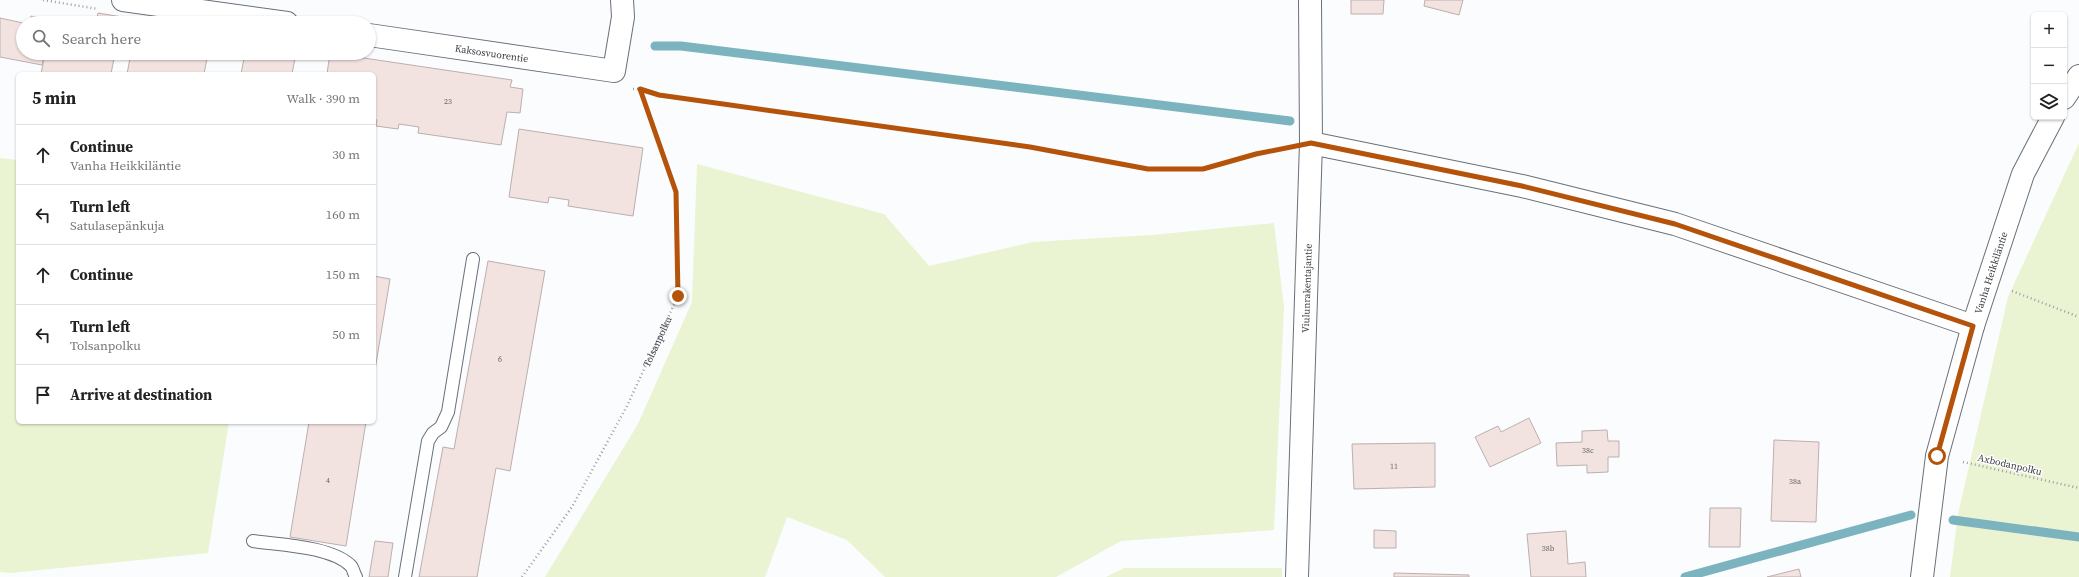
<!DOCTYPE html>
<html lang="en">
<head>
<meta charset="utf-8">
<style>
	:root { --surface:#fff; --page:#f2f2f2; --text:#222; --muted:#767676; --line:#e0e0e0 }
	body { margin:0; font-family:"Source Serif 4",serif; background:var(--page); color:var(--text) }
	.controls { position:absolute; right:12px; top:12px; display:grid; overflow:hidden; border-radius:6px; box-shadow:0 1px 3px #0004 }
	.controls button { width:36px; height:36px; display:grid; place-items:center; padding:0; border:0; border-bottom:1px solid var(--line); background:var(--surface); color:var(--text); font:20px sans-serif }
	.stop { position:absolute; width:12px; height:12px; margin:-9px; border:3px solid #b45309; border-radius:50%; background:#fff }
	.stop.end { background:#b45309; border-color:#fff; box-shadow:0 1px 4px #0008 }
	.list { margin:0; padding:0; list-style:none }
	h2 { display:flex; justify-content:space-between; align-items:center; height:52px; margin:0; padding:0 16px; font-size:17px }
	h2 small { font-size:13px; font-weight:400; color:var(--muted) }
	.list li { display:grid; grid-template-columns:26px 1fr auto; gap:12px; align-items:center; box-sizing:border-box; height:60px; padding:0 16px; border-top:1px solid var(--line) }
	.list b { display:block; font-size:15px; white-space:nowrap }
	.list p { margin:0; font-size:13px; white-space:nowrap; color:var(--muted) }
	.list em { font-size:13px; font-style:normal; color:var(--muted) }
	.icon { flex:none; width:22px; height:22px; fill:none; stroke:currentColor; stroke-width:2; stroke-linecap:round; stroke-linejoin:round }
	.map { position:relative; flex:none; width:2079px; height:577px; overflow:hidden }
	.search { position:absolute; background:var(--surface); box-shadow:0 1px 3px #0004; left:16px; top:16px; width:360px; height:44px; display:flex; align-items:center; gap:10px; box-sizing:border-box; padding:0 14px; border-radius:22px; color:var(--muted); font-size:15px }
	.panel { position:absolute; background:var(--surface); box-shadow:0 1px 3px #0004; left:16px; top:72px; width:360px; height:352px; border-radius:6px }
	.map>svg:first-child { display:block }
	.green { fill:#eaf3d2 }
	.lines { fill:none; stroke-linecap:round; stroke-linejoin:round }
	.stream { stroke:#7bb4be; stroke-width:9 }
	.building { fill:#f2e3e1; stroke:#bcafad }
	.service-casing { stroke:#6a7079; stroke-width:14 }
	.minor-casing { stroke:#6a7079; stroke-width:24 }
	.path { stroke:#9d9fa2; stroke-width:2.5; stroke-dasharray:1 3; stroke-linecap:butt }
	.service { stroke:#fff; stroke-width:12 }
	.minor { stroke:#fff; stroke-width:22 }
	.route { stroke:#b45309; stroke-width:5 }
	.labels { text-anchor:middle; stroke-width:3; stroke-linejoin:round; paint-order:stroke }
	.number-label { font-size:8px; fill:#686668 }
	.street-label { font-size:10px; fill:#3a3c40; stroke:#fff }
</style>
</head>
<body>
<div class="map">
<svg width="2079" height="577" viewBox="0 0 2079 577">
	<rect width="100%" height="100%" fill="#fafcfe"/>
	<!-- green -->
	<path class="green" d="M 2079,143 L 2079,577 L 1950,577 L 1958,514 L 2008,297 Z
		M 0,158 L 18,160 L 18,422 L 229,422 L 208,553 L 11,573 L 0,572 Z
		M 697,164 L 884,214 L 929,266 L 1033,242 L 1152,235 L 1274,223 L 1284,307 L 1274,530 L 1121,541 L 1056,577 L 885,577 L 847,540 L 787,517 L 765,577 L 545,577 L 638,424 L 692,302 Z
		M 1124,568 L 1282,568 L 1282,577 L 1106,577 Z"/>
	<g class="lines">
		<!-- stream -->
		<path class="stream" d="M 655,46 L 681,46 L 1290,121
			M 1953,520 L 2079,537
			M 1685,577 L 1911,515"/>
	</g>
	<!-- building -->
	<path class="building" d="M 1351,0 L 1384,0 L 1383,14 L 1351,14 Z
		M 1425,0 L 1463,0 L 1459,15 L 1424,6 Z
		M 98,13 L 122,17 L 121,23 L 96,23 Z
		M 31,16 L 51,20 L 50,23 L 30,23 Z
		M 0,18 L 23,23 L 23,53 L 45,53 L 42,65 L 0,57 Z
		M 45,53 L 115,53 L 111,74 L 41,74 Z
		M 131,53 L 208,53 L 204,74 L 127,74 Z
		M 245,53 L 296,53 L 292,74 L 241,74 Z
		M 330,53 L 512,80 L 510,87 L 523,89 L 520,113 L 507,112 L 501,145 L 418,133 L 419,127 L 399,124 L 398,129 L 376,126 L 377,120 L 374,119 L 374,74 L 327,74 Z
		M 519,129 L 643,148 L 633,216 L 568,206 L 569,200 L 549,197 L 548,203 L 509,197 Z
		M 488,261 L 545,271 L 510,471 L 496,468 L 477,577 L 419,577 L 443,447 L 454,449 Z
		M 374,276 L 390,279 L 374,376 Z
		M 1529,418 L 1541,443 L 1490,467 L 1475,437 L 1498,426 L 1501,432 Z
		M 309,422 L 366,422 L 346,546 L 290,537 Z
		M 1607,430 L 1608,441 L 1619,441 L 1619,457 L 1608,457 L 1608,472 L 1587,473 L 1587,465 L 1557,466 L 1556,443 L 1582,442 L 1582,431 Z
		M 1774,440 L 1819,442 L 1816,522 L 1771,521 Z
		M 1435,443 L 1435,487 L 1354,489 L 1352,444 Z
		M 1710,508 L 1741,508 L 1740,547 L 1709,547 Z
		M 1374,530 L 1396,531 L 1396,548 L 1374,548 Z
		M 1566,531 L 1568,564 L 1585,562 L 1586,577 L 1531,577 L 1527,534 Z
		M 375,541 L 393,543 L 388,577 L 369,577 Z
		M 1799,569 L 1801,577 L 1767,577 Z
		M 1394,573 L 1469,575 L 1469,577 L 1394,577 Z"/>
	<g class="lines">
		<!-- service casing -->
		<g class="service-casing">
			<path id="service" d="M 253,541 C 280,545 331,546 351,566 C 353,568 354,574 356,577
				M 405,577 L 428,441 L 433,433 L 441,427 L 448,412 L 473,259"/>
		</g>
		<!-- minor casing -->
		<g class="minor-casing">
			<g id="minor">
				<path d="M 123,0 L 287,23"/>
				<path id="s2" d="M 369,35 L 614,71 L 623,17 L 622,0"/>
				<path d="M 2064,98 L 2079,76"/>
				<path d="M 1311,143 L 1522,186 L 1675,224 L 1973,326"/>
				<path id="s3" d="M 1297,577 L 1311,143 L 1310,0"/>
				<path id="s4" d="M 1922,577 L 1937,456 L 1973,326 L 2023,174 L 2053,117"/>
			</g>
		</g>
		<!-- path -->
		<g class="path">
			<path d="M 43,0 L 98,9"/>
			<path d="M 633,89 L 640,89 L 659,95 L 1030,147 L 1148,169 L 1203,169 L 1256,153 L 1285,148"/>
			<path d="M 2012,291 L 2079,317"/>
			<path d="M 1963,462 L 2079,488"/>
			<path id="s1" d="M 522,577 L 572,507 L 627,406 L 678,296 L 676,192 L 640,89"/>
		</g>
		<!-- service -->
		<use href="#service" class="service"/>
		<!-- minor -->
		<use href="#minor" class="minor"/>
	</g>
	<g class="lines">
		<!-- route -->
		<path class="route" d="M 678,296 L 676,192 L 640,89 L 659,95 L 1030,147 L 1148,169 L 1203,169 L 1256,154 L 1311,143 L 1522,186 L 1675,224 L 1973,326 L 1937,456"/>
	</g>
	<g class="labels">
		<!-- number labels -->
		<g class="number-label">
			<text x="448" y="104">23</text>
			<text x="500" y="362">6</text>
			<text x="1588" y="453">38c</text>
			<text x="1394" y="469">11</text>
			<text x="328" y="483">4</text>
			<text x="1795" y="484">38a</text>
			<text x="1548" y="551">38b</text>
		</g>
		<!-- street labels -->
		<g class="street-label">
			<text dy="4" stroke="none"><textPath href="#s2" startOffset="124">Kaksosvuorentie</textPath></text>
			<text dy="4" stroke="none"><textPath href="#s4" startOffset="313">Vanha Heikkiläntie</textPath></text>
			<text dy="4" stroke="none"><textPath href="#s3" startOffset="289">Viulunrakentajantie</textPath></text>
			<text dy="4" stroke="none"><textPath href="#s1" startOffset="272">Tolsanpolku</textPath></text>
			<text transform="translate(2010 464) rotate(13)" y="4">Axbodanpolku</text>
		</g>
	</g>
</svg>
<div class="controls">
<button>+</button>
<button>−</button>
<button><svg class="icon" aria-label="layers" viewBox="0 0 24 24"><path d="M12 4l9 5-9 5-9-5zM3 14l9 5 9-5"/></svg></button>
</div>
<div class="stop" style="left:1937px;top:456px"></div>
<div class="stop end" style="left:678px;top:296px"></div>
<div class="search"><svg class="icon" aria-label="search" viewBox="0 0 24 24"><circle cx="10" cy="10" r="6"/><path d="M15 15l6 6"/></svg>Search here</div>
<section class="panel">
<h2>5 min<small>Walk · 390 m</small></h2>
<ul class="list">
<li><svg class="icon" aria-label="ahead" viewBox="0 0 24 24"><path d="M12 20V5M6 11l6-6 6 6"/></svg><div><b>Continue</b><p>Vanha Heikkiläntie</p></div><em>30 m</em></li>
<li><svg class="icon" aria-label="left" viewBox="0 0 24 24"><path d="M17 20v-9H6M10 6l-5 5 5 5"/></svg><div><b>Turn left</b><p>Satulasepänkuja</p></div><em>160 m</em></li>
<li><svg class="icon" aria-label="ahead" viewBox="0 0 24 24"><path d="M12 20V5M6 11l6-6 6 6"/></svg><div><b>Continue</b></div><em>150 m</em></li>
<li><svg class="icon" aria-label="left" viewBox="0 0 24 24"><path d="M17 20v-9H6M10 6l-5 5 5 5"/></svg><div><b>Turn left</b><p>Tolsanpolku</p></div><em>50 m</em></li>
<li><svg class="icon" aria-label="arrive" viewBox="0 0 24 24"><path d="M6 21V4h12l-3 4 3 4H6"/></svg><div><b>Arrive at destination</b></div></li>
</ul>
</section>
</div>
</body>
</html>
